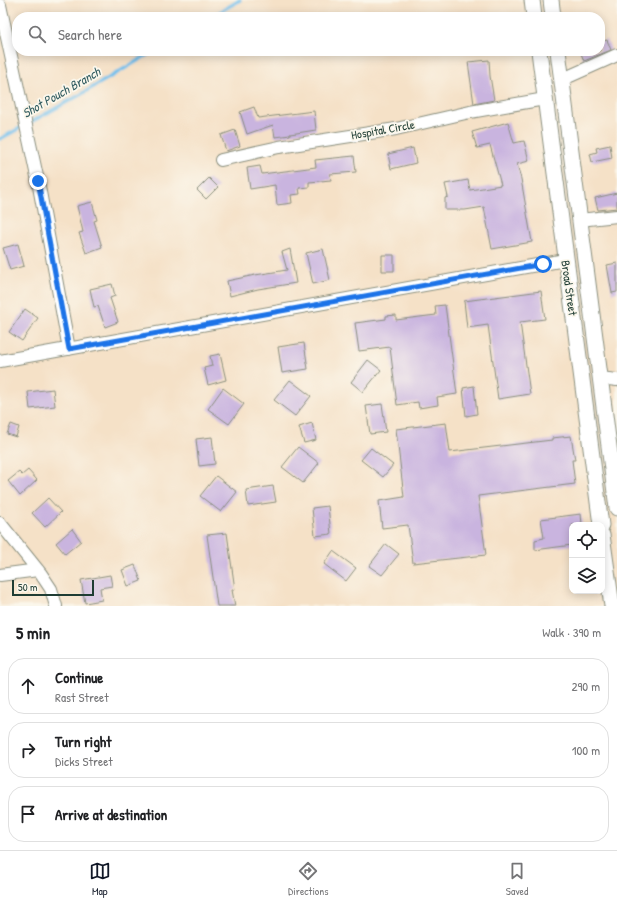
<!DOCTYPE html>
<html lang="en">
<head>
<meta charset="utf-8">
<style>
	:root { --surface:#fff; --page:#f6f6f6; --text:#202124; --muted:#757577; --line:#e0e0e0; --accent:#111827 }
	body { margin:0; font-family:"Patrick Hand",sans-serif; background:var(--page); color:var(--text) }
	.controls { position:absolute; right:12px; bottom:12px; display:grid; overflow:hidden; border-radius:8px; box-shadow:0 2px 10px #0003 }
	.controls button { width:36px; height:36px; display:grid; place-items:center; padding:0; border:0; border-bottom:1px solid var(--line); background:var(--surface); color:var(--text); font:20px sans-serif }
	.scale { position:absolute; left:12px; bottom:10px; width:82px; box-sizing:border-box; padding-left:4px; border:2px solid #1f3d34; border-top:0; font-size:11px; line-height:14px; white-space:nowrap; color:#1f3d34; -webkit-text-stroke:3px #fbf7ec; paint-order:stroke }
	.stop { position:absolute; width:12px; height:12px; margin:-9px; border:3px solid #1a73e8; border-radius:50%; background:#fff }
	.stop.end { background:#1a73e8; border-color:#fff; box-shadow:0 1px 4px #0008 }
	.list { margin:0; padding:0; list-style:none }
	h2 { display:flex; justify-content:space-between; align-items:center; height:52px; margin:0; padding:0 16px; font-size:17px }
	h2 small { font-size:13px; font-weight:400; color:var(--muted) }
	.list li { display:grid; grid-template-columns:26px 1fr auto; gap:12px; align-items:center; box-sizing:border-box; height:56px; margin:0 8px 8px; padding:0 8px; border:1px solid var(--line); border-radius:16px }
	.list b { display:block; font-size:15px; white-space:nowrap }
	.list p { margin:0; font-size:13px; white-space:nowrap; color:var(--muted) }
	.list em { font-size:13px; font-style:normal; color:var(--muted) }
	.icon { flex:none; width:22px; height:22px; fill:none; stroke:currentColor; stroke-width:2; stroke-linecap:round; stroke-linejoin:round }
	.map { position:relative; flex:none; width:617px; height:606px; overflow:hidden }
	.search { position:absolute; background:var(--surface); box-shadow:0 2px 10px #0003; left:12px; right:12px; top:12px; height:44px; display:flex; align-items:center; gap:10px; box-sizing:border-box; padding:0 14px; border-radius:16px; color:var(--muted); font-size:15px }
	.sheet { height:244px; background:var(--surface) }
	nav { display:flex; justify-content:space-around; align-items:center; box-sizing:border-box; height:56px; border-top:1px solid var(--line); background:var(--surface); font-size:11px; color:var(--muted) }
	nav a { display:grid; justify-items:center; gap:2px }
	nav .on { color:var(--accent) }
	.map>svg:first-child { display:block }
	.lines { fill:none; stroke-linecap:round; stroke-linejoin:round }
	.stream { stroke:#72c0ed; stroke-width:3.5 }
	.building { fill:#c9b4df }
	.minor-casing { stroke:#8a8f7e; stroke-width:14 }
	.major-casing { stroke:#8a8f7e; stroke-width:17 }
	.minor { stroke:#fff; stroke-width:12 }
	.major { stroke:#fff; stroke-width:15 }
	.route { stroke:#1a73e8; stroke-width:5 }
	.labels { text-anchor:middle; stroke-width:3.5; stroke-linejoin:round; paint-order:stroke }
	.street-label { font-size:12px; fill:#1f3d34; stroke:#fbf7ec }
	.water-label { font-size:13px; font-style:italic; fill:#345e62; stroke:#fbf7ec }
</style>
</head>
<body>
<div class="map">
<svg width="617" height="606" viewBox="0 0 617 606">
	<rect width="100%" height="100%" fill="#fbf7ec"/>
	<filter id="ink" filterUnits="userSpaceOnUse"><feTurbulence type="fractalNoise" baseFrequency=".025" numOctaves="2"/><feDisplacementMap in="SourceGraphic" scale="8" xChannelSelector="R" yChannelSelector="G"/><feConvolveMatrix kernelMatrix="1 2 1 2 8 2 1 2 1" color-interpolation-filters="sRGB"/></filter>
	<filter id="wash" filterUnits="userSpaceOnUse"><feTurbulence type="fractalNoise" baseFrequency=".012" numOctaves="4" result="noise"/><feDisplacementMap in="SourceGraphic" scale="16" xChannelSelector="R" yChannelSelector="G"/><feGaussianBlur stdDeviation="0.9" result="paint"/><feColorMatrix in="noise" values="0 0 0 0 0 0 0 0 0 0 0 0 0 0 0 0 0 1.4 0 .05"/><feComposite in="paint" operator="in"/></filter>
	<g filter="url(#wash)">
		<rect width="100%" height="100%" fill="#f5e1c7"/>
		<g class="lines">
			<!-- stream -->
			<path class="stream" d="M 211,17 L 240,0
				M 0,139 L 80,95 L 154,51"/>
		</g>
		<g id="blocks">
			<!-- building -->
			<path class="building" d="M 607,40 L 611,50 L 584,61 L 580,51 L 600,51 L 600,42 Z
				M 489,60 L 490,76 L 494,100 L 474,104 L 468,62 Z
				M 254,107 L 258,118 L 314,111 L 316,130 L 290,134 L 290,135 L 275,137 L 273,125 L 247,134 L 240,112 Z
				M 508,122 L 514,143 L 524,141 L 529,161 L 517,164 L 521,179 L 532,242 L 492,249 L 484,207 L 465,210 L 445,210 L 445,198 L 448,197 L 445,184 L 468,180 L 470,190 L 501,185 L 490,145 L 477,148 L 472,132 Z
				M 235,130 L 240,146 L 226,151 L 221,135 Z
				M 610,145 L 612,158 L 592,162 L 590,154 L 597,152 L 596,148 Z
				M 413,148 L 416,163 L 391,169 L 388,154 Z
				M 354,156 L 356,172 L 330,174 L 331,180 L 309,182 L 309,187 L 299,188 L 300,194 L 291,195 L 292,203 L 277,205 L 275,185 L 250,189 L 247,168 L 260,166 L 262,174 L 316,167 L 315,160 Z
				M 209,178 L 218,187 L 206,199 L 197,190 Z
				M 617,193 L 617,208 L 598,210 L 595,198 Z
				M 92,202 L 97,220 L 94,221 L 102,247 L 86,253 L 79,233 L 83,232 L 77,206 Z
				M 18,244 L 24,266 L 10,270 L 3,248 Z
				M 290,249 L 296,283 L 258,289 L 230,296 L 227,281 L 255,275 L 287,270 L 282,252 Z
				M 323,249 L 330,280 L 313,284 L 306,253 Z
				M 382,255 L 394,255 L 394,271 L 382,271 Z
				M 617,263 L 617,292 L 612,293 L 607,265 Z
				M 112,284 L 115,296 L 110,298 L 118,322 L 105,327 L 98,306 L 94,307 L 90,289 Z
				M 541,291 L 545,319 L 520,322 L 530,394 L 498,399 L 488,325 L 467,328 L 464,301 Z
				M 445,305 L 457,394 L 437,397 L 438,405 L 419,408 L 418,402 L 397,405 L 390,347 L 359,351 L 355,323 L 386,319 L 386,316 L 396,315 L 396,320 L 436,315 L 435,306 Z
				M 25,309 L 38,318 L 22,341 L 9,332 Z
				M 304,343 L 308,369 L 282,373 L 278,347 Z
				M 220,354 L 226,380 L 208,385 L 204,368 L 212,366 L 210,356 Z
				M 368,360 L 381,370 L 363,392 L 351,382 Z
				M 290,380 L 311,396 L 295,416 L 274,400 Z
				M 474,386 L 477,414 L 466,416 L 463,388 Z
				M 223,388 L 244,404 L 229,424 L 208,409 Z
				M 53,389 L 55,406 L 30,409 L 28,392 Z
				M 382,404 L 386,432 L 370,434 L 366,406 Z
				M 312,423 L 316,440 L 304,443 L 299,427 Z
				M 446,423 L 450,452 L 552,440 L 552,438 L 571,436 L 575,460 L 572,460 L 575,484 L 478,496 L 486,555 L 413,563 L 408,525 L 382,528 L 379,501 L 404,497 L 396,429 Z
				M 11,424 L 19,427 L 16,437 L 7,434 Z
				M 212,437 L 215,464 L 199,466 L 196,439 Z
				M 298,447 L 319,463 L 303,483 L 282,467 Z
				M 371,448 L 393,465 L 383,477 L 361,460 Z
				M 28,470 L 37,480 L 20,496 L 8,481 L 19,472 L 22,475 Z
				M 216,476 L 237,492 L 221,512 L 200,496 Z
				M 273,486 L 276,502 L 248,506 L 246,490 Z
				M 48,498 L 61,512 L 45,527 L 32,513 Z
				M 328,506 L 331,534 L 315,536 L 312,508 Z
				M 581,514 L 582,525 L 572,525 L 572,545 L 535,550 L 535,540 L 544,538 L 541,519 Z
				M 72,529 L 81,541 L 65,554 L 56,543 Z
				M 227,533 L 235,590 L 232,590 L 235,606 L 217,606 L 207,535 Z
				M 386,544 L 399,554 L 382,575 L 369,566 Z
				M 333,551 L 356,568 L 346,581 L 324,564 Z
				M 135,565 L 141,581 L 128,586 L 122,570 Z
				M 110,575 L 112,586 L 100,588 L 102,600 L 85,603 L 81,580 Z"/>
		</g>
	</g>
	<g filter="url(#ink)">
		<use href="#blocks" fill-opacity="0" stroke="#8a8f7e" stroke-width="1"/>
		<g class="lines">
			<!-- minor casing -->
			<g class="minor-casing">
				<path id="minor" d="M 0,5 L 38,181 L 69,349
					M 561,80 L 617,55
					M 221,160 L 279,147 L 396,129 L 470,112 L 545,99
					M 579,220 L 617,216
					M 0,361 L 565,260
					M 600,378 L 617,380
					M 0,523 L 41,574 L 51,589 L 56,606
					M 0,575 L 38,570"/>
			</g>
			<!-- major casing -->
			<g class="major-casing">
				<path id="major" d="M 532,0 L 534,17
					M 551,0 L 553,17
					M 539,51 L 601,525
					M 558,51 L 617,508
					M 602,535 L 612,606"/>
			</g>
			<!-- minor -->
			<use href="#minor" class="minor"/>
			<!-- major -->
			<use href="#major" class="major"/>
		</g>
	</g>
	<g class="lines" filter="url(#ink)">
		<!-- route -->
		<path class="route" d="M 38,181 L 69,349 L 543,264"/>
	</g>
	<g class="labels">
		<!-- street labels -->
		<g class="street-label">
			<text transform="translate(383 130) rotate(-10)" y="4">Hospital Circle</text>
			<text transform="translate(569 288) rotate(82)" y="4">Broad Street</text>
		</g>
		<!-- water labels -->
		<g class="water-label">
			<text transform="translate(61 92) rotate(-30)" y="5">Shot Pouch Branch</text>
		</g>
	</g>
</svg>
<div class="controls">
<button><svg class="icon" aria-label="locate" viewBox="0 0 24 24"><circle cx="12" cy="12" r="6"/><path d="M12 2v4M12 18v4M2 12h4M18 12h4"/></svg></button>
<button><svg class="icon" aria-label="layers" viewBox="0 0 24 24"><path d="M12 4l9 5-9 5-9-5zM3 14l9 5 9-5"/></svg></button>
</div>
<div class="scale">50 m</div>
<div class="stop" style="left:543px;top:264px"></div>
<div class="stop end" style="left:38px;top:181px"></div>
<div class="search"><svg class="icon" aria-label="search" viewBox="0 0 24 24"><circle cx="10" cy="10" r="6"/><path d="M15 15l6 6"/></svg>Search here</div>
</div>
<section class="sheet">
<h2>5 min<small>Walk · 390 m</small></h2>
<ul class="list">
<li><svg class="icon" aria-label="ahead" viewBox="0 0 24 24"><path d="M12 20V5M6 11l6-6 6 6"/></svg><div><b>Continue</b><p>Rast Street</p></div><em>290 m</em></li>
<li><svg class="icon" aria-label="right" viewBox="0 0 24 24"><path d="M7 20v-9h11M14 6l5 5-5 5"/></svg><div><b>Turn right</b><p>Dicks Street</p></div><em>100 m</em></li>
<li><svg class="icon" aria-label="arrive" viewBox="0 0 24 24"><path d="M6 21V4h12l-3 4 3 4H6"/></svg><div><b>Arrive at destination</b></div></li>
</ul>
</section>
<nav>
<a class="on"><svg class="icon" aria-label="map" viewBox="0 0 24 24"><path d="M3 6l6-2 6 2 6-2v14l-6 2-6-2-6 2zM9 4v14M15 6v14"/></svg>Map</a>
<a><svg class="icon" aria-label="directions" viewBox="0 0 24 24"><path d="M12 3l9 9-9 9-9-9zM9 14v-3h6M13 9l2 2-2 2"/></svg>Directions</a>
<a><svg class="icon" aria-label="saved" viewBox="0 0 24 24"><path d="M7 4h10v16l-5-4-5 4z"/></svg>Saved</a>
</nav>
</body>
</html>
